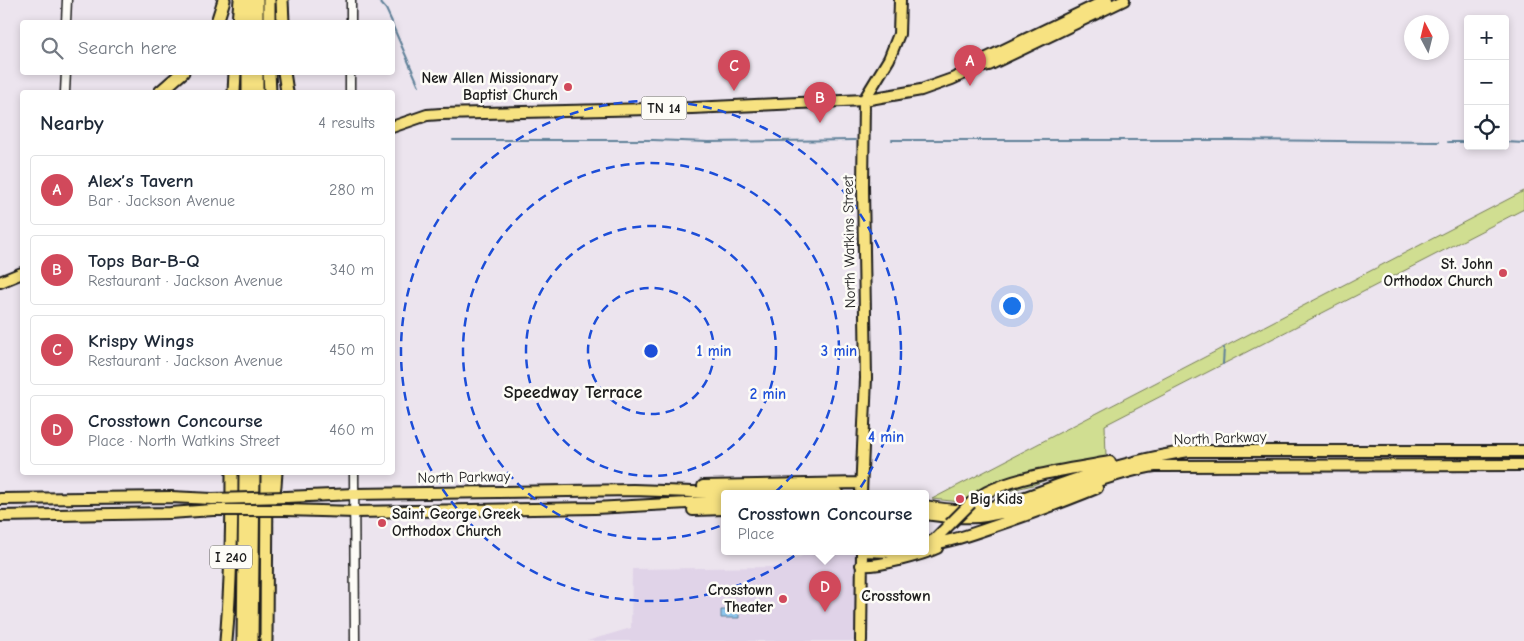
<!DOCTYPE html>
<html lang="en">
<head>
<meta charset="utf-8">
<style>
	:root { --surface:#fff; --page:#f6f6f7; --text:#1f2937; --muted:#747a83; --line:#e0e1e3; --accent:#d1495b }
	body { margin:0; font-family:"Comic Neue",sans-serif; background:var(--page); color:var(--text) }
	.controls { position:absolute; right:15px; top:15px; display:grid; overflow:hidden; border-radius:5px; box-shadow:0 2px 8px #0003 }
	.controls button { width:45px; height:45px; display:grid; place-items:center; padding:0; border:0; border-bottom:1px solid var(--line); background:var(--surface); color:var(--text); font:25px sans-serif }
	.compass { position:absolute; left:1404px; top:15px; width:45px; height:45px; border-radius:50%; background:var(--surface); box-shadow:0 2px 8px #0003; rotate:353deg }
	.you { position:absolute; left:1011px; top:305px; width:18px; height:18px; margin:-12px; border:4px solid #fff; border-radius:50%; background:#1a73e8; box-shadow:0 0 0 8px #1a73e833 }
	.badge { display:grid; place-items:center; width:32px; height:32px; border-radius:50%; background:var(--accent); color:#fff; font-size:16px; font-weight:700 }
	.pin { position:absolute; translate:-50% -41px; filter:drop-shadow(0 1px 2px #0008) }
	.pin::after { content:''; position:absolute; top:26px; width:18px; height:15px; background:inherit; clip-path:polygon(0 0,100% 0,50% 100%) }
	.popup { position:absolute; left:721px; top:490px; width:208px; height:65px; box-sizing:border-box; display:grid; place-content:center; border-radius:5px; background:var(--surface); filter:drop-shadow(0 1px 4px #0005); font-size:16px; white-space:nowrap; color:var(--muted) }
	.popup b { font-size:19px; color:var(--text) }
	.popup::after { content:''; position:absolute; left:50%; top:100%; margin-left:-10px; border:10px solid transparent; border-top-color:var(--surface) }
	.list { margin:0; padding:0; list-style:none }
	h2 { display:flex; justify-content:space-between; align-items:center; height:65px; margin:0; padding:0 20px; font-size:21px }
	h2 small { font-size:16px; font-weight:400; color:var(--muted) }
	.list li { display:grid; grid-template-columns:32px 1fr auto; gap:15px; align-items:center; box-sizing:border-box; height:70px; margin:0 10px 10px; padding:0 10px; border:1px solid var(--line); border-radius:5px }
	.list b { display:block; font-size:19px; white-space:nowrap }
	.list p { margin:0; font-size:16px; white-space:nowrap; color:var(--muted) }
	.list em { font-size:16px; font-style:normal; color:var(--muted) }
	.icon { flex:none; width:28px; height:28px; fill:none; stroke:currentColor; stroke-width:2; stroke-linecap:round; stroke-linejoin:round }
	.map { position:relative; flex:none; width:1524px; height:641px; overflow:hidden }
	.search { position:absolute; background:var(--surface); box-shadow:0 2px 8px #0003; left:20px; top:20px; width:375px; height:55px; display:flex; align-items:center; gap:12px; box-sizing:border-box; padding:0 18px; border-radius:5px; color:var(--muted); font-size:19px }
	.panel { position:absolute; background:var(--surface); box-shadow:0 2px 8px #0003; left:20px; top:90px; width:375px; height:385px; border-radius:5px }
	.map>svg:first-child { display:block }
	.built { fill:#e0d3e8 }
	.green { fill:#d0de91; stroke:#767d56 }
	.water { fill:#8dc5ec; stroke:#608199 }
	.lines { fill:none; stroke-linecap:round; stroke-linejoin:round }
	.stream { stroke:#608199; stroke-width:2 }
	.minor-casing { stroke:#1c1c1c; stroke-width:11 }
	.major-casing { stroke:#1c1c1c; stroke-width:14 }
	.highway-casing { stroke:#1c1c1c; stroke-width:15 }
	.minor { stroke:#fdfcf7; stroke-width:8 }
	.major { stroke:#f7e281; stroke-width:10 }
	.highway { stroke:#f7e281; stroke-width:11 }
	.major-bridge-casing { stroke:#1c1c1c; stroke-width:14; stroke-linecap:butt }
	.major-bridge { stroke:#f7e281; stroke-width:10 }
	.ring { fill:none; stroke:#1d4ed8; stroke-width:2.5; stroke-dasharray:9 6 }
	.poi-dot { fill:#d1495b; stroke:#fdfcf7; stroke-width:2 }
	.labels { text-anchor:middle; stroke-width:5; stroke-linejoin:round; paint-order:stroke }
	.shield { fill:#fdfcf7; stroke:#605f5e; stroke-width:1 }
	.shield-label { font-size:14px; font-weight:bold; fill:#1c1c1c }
	.poi-label { font-size:15px; font-weight:bold; fill:#1c1c1c; stroke:#fdfcf7; text-anchor:end }
	.street-label { font-size:15px; fill:#1c1c1c; stroke:#fdfcf7 }
	.neighbourhood-label { font-size:16px; font-weight:bold; fill:#1c1c1c; stroke:#fdfcf7 }
	.quarter-label { font-size:18px; font-weight:bold; fill:#1c1c1c; stroke:#fdfcf7 }
	.centre { fill:#1d4ed8; stroke:#fdfcf7; stroke-width:2.5 }
	.ring-label { font-size:15px; text-anchor:middle; font-weight:bold; fill:#1d4ed8; stroke:#fdfcf7; stroke-width:5; stroke-linejoin:round; paint-order:stroke }
</style>
</head>
<body>
<div class="map">
<svg width="1524" height="641" viewBox="0 0 1524 641">
	<rect width="100%" height="100%" fill="#ece4ee"/>
	<filter id="ink" filterUnits="userSpaceOnUse"><feTurbulence type="fractalNoise" baseFrequency=".02" numOctaves="2"/><feDisplacementMap in="SourceGraphic" scale="10" xChannelSelector="R" yChannelSelector="G"/><feConvolveMatrix kernelMatrix="1 2 1 2 8 2 1 2 1" color-interpolation-filters="sRGB"/></filter>
	<g filter="url(#ink)">
		<!-- built -->
		<path class="built" d="M 809,551 L 862,551 L 861,641 L 587,641 L 631,628 L 632,569 L 776,567 L 809,553 Z"/>
		<!-- green -->
		<path class="green" d="M 1524,191 L 1524,209 L 1105,425 L 1106,457 L 1033,485 L 961,502 L 932,499 Z"/>
		<!-- water -->
		<path class="water" d="M 721,610 L 739,610 L 739,618 L 721,618 Z"/>
		<g class="lines">
			<!-- stream -->
			<path class="stream" d="M 378,0 L 386,9 L 392,22
				M 392,24 L 419,86
				M 453,140 L 653,140 L 708,142 L 855,140
				M 892,140 L 1235,140 L 1439,142
				M 1448,142 L 1468,142
				M 1505,142 L 1524,143
				M 1223,364 L 1224,348"/>
			<!-- minor casing -->
			<g class="minor-casing">
				<path id="minor" d="M 66,22 L 67,0
					M 351,22 L 351,0
					M 350,72 L 350,92
					M 65,92 L 66,72
					M 354,472 L 355,641"/>
			</g>
			<!-- major casing -->
			<g class="major-casing">
				<path id="major" d="M 977,67 L 987,58 L 1107,0
					M 392,127 L 427,115 L 441,114 L 692,108 L 864,100 L 921,90 L 952,79 L 976,68 L 989,65 L 1124,0
					M 0,282 L 22,273
					M 703,486 L 861,483
					M 861,493 L 866,378 L 863,187 L 864,100 L 889,59 L 899,34 L 900,0
					M 286,497 L 354,494 L 633,490 L 722,493 L 813,492 L 838,493
					M 0,499 L 171,497 L 212,499
					M 971,503 C 976,500 981,495 987,492 C 1021,475 1072,469 1110,462
					M 925,506 C 940,509 955,511 971,510 C 1006,507 1037,492 1070,481 C 1109,468 1148,457 1189,451 L 1524,451
					M 285,510 L 355,512 L 595,508 L 725,501
					M 693,510 L 725,509
					M 925,514 C 943,517 960,518 978,517 C 1016,513 1056,496 1092,483 C 1113,476 1133,469 1155,466 L 1524,465
					M 0,516 L 170,513 L 213,510
					M 928,543 L 935,539 L 950,524
					M 925,545 C 950,542 972,534 995,526 C 1030,514 1063,502 1097,488
					M 864,551 L 889,552 L 903,551
					M 861,565 C 877,567 922,555 937,548
					M 861,641 L 862,551"/>
			</g>
			<!-- highway casing -->
			<g class="highway-casing">
				<path id="highway" d="M 248,0 L 248,22
					M 282,0 L 283,22
					M 217,22 L 224,0
					M 238,22 L 240,0
					M 257,22 L 257,0
					M 269,22 L 269,0
					M 248,72 L 248,92
					M 269,72 L 270,92
					M 284,72 L 287,92
					M 160,92 L 183,72
					M 234,92 L 235,72
					M 257,92 L 257,72
					M 272,502 L 275,486 L 276,472
					M 226,641 C 231,585 232,529 232,472
					M 243,641 L 245,472
					M 252,641 L 254,472
					M 266,641 L 267,472"/>
			</g>
			<!-- minor -->
			<use href="#minor" class="minor"/>
			<!-- major -->
			<use href="#major" class="major"/>
			<!-- highway -->
			<use href="#highway" class="highway"/>
			<!-- major-bridge casing -->
			<g class="major-bridge-casing">
				<path id="major-bridge" d="M 212,499 L 286,497
					M 213,510 L 285,510
					M 950,524 L 971,503"/>
			</g>
			<!-- major-bridge -->
			<use href="#major-bridge" class="major-bridge"/>
		</g>
	</g>
	<!-- distance rings -->
	<g class="ring">
		<circle cx="651" cy="351" r="63"/>
		<circle cx="651" cy="351" r="125"/>
		<circle cx="651" cy="351" r="188"/>
		<circle cx="651" cy="351" r="250"/>
	</g>
	<!-- markers -->
	<g class="poi-dot">
		<circle cx="568" cy="87" r="5"/>
		<circle cx="1503" cy="273" r="5"/>
		<circle cx="960" cy="499" r="5"/>
		<circle cx="382" cy="523" r="5"/>
		<circle cx="783" cy="599" r="5"/>
	</g>
	<g class="labels">
		<!-- shield labels -->
		<g class="shield">
			<rect x="641.5" y="96.5" width="45" height="23" rx="4"/>
			<rect x="210" y="545.5" width="42" height="23" rx="4"/>
		</g>
		<g class="shield-label">
			<text x="664" y="113">TN 14</text>
			<text x="231" y="562">I 240</text>
		</g>
		<!-- poi labels -->
		<g class="poi-label">
			<text x="558" y="83">New Allen Missionary<tspan x="558" dy="17">Baptist Church</tspan></text>
			<text x="1493" y="269">St. John<tspan x="1493" dy="17">Orthodox Church</tspan></text>
			<text x="970" y="504" text-anchor="start">Big Kids</text>
			<text x="392" y="519" text-anchor="start">Saint George Greek<tspan x="392" dy="17">Orthodox Church</tspan></text>
			<text x="773" y="595">Crosstown<tspan x="773" dy="17">Theater</tspan></text>
		</g>
		<!-- street labels -->
		<g class="street-label">
			<text transform="translate(849 242) rotate(-91)" y="5">North Watkins Street</text>
			<text transform="translate(1220 438) rotate(-2)" y="5">North Parkway</text>
			<text transform="translate(464 477) rotate(-1)" y="5">North Parkway</text>
		</g>
		<!-- neighbourhood labels -->
		<g class="neighbourhood-label">
			<text x="896" y="601">Crosstown</text>
		</g>
		<!-- quarter labels -->
		<g class="quarter-label">
			<text x="573" y="398">Speedway Terrace</text>
		</g>
	</g>
	<circle cx="651" cy="351" r="8" class="centre"/>
	<g class="ring-label">
		<text x="714" y="356">1 min</text>
		<text x="839" y="356">3 min</text>
		<text x="768" y="399">2 min</text>
		<text x="886" y="442">4 min</text>
	</g>
</svg>
<div class="controls">
<button>+</button>
<button>−</button>
<button><svg class="icon" aria-label="locate" viewBox="0 0 24 24"><circle cx="12" cy="12" r="6"/><path d="M12 2v4M12 18v4M2 12h4M18 12h4"/></svg></button>
</div>
<svg class="compass" viewBox="-18 -18 36 36"><path d="M0-13l5 13h-10z" fill="#e53935"/><path d="M0 13l5-13h-10z" fill="#747a83"/></svg>
<div class="you"></div>
<div class="pin badge" style="left:970px;top:86px">A</div>
<div class="pin badge" style="left:820px;top:123px">B</div>
<div class="pin badge" style="left:734px;top:91px">C</div>
<div class="pin badge" style="left:825px;top:612px">D</div>
<div class="popup"><b>Crosstown Concourse</b>Place</div>
<div class="search"><svg class="icon" aria-label="search" viewBox="0 0 24 24"><circle cx="10" cy="10" r="6"/><path d="M15 15l6 6"/></svg>Search here</div>
<section class="panel">
<h2>Nearby<small>4 results</small></h2>
<ul class="list">
<li><span class="badge">A</span><div><b>Alex’s Tavern</b><p>Bar · Jackson Avenue</p></div><em>280 m</em></li>
<li><span class="badge">B</span><div><b>Tops Bar-B-Q</b><p>Restaurant · Jackson Avenue</p></div><em>340 m</em></li>
<li><span class="badge">C</span><div><b>Krispy Wings</b><p>Restaurant · Jackson Avenue</p></div><em>450 m</em></li>
<li><span class="badge">D</span><div><b>Crosstown Concourse</b><p>Place · North Watkins Street</p></div><em>460 m</em></li>
</ul>
</section>
</div>
</body>
</html>
